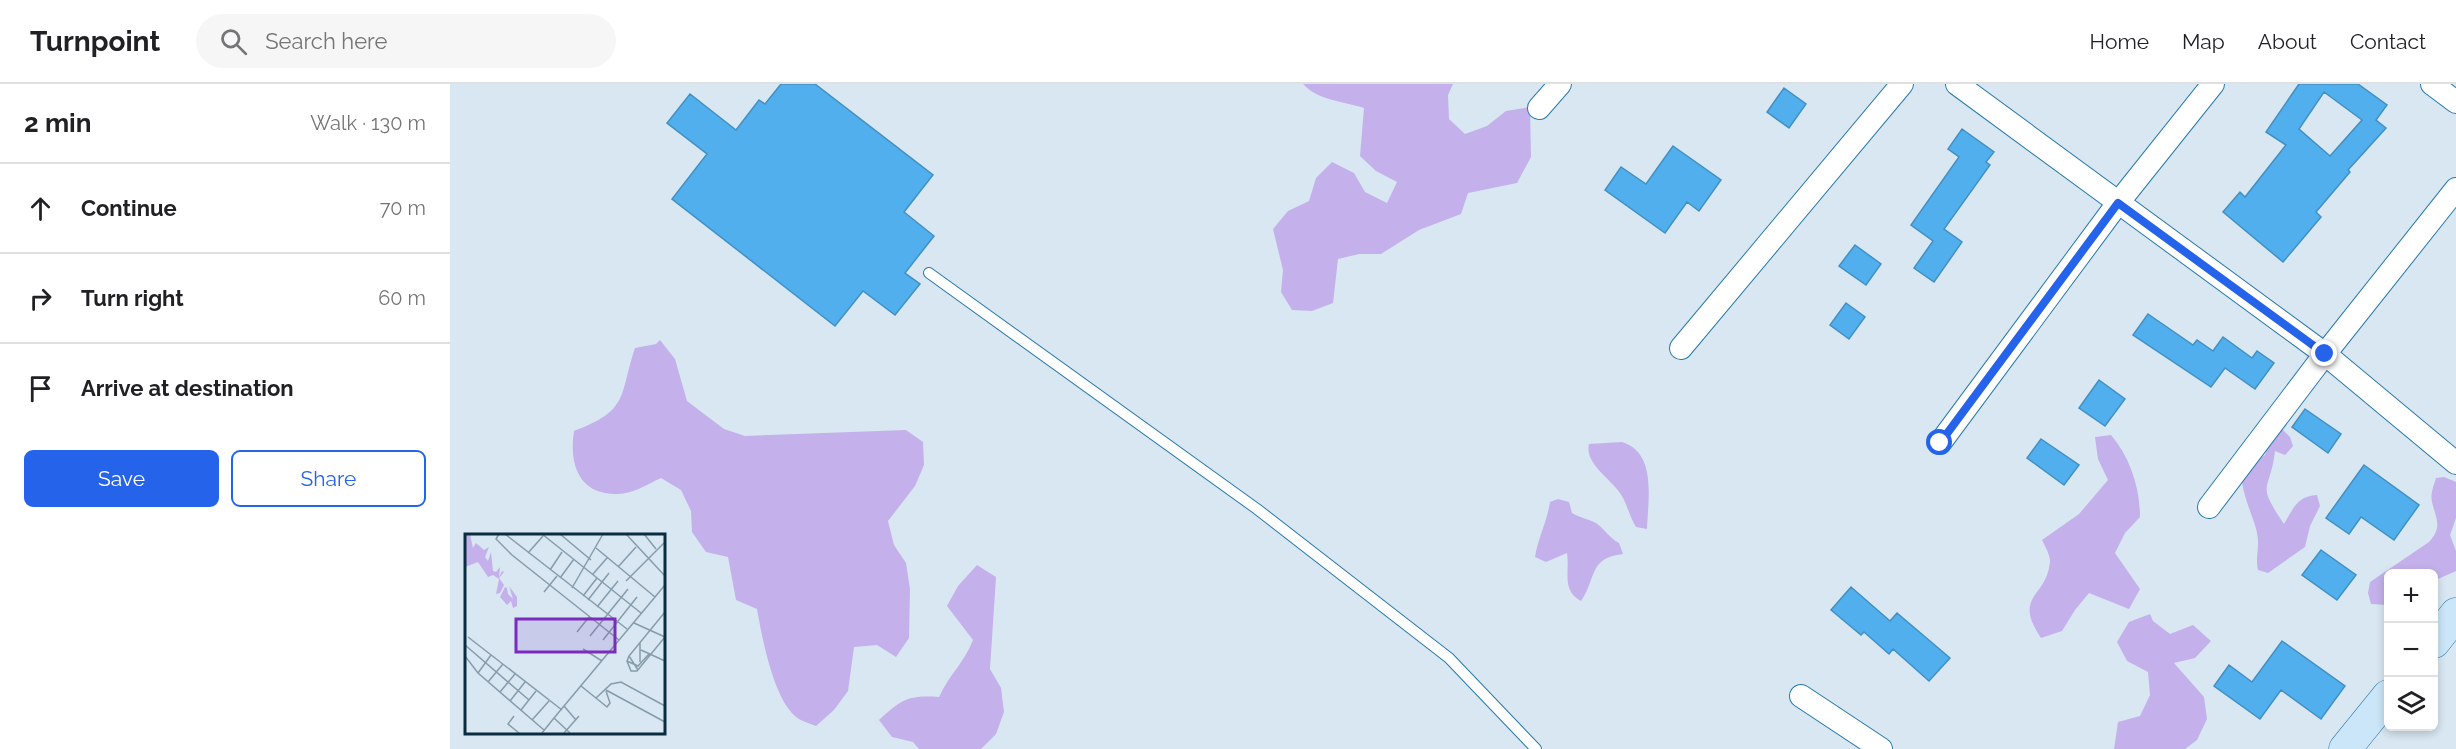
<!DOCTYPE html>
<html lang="en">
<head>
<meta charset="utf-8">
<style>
	:root { --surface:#fff; --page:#f6f6f6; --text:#202124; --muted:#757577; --line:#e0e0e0; --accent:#2563eb }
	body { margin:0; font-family:Raleway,sans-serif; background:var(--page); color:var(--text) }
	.controls { position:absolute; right:18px; bottom:18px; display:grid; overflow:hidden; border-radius:9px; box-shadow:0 3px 9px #0003 }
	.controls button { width:54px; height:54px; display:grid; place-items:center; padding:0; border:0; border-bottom:2px solid var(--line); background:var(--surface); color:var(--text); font:30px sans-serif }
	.stop { position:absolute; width:18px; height:18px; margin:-14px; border:4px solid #2563eb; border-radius:50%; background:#fff }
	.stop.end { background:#2563eb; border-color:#fff; box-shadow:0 2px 6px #0008 }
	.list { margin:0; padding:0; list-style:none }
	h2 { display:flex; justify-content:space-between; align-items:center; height:78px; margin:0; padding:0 24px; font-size:26px }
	h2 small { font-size:20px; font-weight:400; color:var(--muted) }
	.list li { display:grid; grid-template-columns:39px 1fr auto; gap:18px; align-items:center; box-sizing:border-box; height:90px; padding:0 24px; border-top:2px solid var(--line) }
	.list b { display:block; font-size:22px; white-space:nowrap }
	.list em { font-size:20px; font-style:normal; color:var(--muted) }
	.actions { display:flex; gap:12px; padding:18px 24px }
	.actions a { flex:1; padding:14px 0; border:2px solid var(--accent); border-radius:9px; text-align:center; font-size:21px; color:var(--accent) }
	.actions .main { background:var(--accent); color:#fff }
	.icon { flex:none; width:33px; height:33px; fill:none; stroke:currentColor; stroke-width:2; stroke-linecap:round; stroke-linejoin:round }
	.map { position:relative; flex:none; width:2006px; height:665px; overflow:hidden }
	header { display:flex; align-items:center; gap:36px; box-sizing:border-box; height:84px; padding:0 30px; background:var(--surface); border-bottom:2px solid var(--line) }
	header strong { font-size:28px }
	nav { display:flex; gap:33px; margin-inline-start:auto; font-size:21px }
	.search { width:420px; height:54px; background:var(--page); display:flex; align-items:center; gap:15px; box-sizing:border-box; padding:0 21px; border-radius:33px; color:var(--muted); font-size:22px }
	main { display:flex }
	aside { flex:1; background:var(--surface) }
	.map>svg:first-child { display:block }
	.green { fill:#c4b1eb }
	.building { fill:#50afec; stroke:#4290c3; stroke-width:1.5; fill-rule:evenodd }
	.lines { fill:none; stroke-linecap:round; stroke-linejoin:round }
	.lane-casing { stroke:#287aab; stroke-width:12 }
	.street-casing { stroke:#287aab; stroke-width:24 }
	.secondary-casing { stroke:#287aab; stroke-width:33 }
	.lane { stroke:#fff; stroke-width:10 }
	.street { stroke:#fff; stroke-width:22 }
	.secondary { stroke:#cbe6f8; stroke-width:32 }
	.route { stroke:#2563eb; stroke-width:8 }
	.inset-road { fill:none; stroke:#869cab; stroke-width:1.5 }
	.view { fill:#7b2cbf; fill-opacity:0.15; stroke:#7b2cbf; stroke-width:3 }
	.inset-edge { fill:none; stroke:#0a2c40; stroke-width:3 }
</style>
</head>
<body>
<header>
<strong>Turnpoint</strong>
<div class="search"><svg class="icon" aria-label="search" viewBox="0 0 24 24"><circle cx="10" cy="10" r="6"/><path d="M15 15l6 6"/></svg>Search here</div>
<nav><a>Home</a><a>Map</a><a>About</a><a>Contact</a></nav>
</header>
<main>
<aside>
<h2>2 min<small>Walk · 130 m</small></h2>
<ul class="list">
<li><svg class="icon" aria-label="ahead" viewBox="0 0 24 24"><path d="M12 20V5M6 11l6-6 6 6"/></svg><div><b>Continue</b></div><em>70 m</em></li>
<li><svg class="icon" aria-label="right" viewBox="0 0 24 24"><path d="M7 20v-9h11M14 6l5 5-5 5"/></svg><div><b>Turn right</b></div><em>60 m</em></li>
<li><svg class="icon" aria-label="arrive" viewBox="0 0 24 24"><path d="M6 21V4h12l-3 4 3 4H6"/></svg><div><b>Arrive at destination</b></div></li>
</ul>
<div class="actions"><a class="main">Save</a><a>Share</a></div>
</aside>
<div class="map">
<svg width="2006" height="665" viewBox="0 0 2006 665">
	<rect width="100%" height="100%" fill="#d8e7f2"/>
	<!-- green -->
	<path class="green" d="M 853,0 L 1003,0 L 998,11 L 999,35 L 1015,50 L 1037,42 L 1056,27 L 1080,23 L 1081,73 L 1067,99 L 1018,109 L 1011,130 L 969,146 L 931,170 L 909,170 L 888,175 L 883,219 L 862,227 L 842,226 L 831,208 L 833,186 L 823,145 L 838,127 L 859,117 L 866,94 L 882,78 L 904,89 L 915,108 L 937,119 L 947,98 L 926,87 L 910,72 L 914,24 C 893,17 869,17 853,0 Z
		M 210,256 L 225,275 L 237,317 L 274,345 L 295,352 L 456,346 L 473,358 L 474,381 L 465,402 L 438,437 L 444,461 L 456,479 L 460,505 L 459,554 L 446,573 L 427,561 L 404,563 L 398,607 L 384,626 L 366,642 C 359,639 350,637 345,632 C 323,613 312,553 307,525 L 286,516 L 278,473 L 256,468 L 242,448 L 241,427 L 231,406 L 211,394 C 198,400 181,411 166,410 C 128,410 119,379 124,347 C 180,326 169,312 185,264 L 206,260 Z
		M 1832,345 L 1840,353 L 1843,362 L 1835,371 L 1825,367 C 1820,410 1805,397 1834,440 C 1843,425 1847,412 1867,411 L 1870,422 L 1860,442 L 1855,463 L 1818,489 L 1808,486 C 1805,474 1810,462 1807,449 C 1805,435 1784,395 1795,383 C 1799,378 1810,375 1815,371 L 1822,350 Z
		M 1661,351 C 1680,373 1690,404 1690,433 L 1675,449 L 1665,469 L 1690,505 L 1679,525 L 1639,509 L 1625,526 L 1612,547 L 1591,554 C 1562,510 1597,515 1600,477 C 1600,471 1595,462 1592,456 L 1629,430 L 1658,396 L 1648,375 L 1645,353 Z
		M 1172,358 C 1207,369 1198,415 1197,445 L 1186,443 C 1180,433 1177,421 1172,412 C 1163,396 1134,380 1139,360 Z
		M 1994,393 L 2006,398 L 2006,434 L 2000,451 L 2006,467 L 2006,487 L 1988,495 L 1984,505 L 1984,490 L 1938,490 L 1938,521 L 1921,520 L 1918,509 L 1920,498 L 1979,458 C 1993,443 1986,435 1982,418 C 1980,410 1984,401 1986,394 Z
		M 1108,415 L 1119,418 L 1122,429 C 1130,434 1139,435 1146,439 C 1155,445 1159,454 1169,459 L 1173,470 C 1138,474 1147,494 1131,517 C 1111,506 1120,488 1117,469 L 1096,478 L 1085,473 C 1088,454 1097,438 1100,418 Z
		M 527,481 L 546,493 L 540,585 L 551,604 L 554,628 L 546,650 L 531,665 L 469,665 L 463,658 L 442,653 L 429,636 C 452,615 458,611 489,613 C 499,591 514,579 523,556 L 497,522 L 508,502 Z
		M 1700,530 L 1703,537 L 1720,550 L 1743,541 L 1761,557 L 1745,574 L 1724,579 L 1754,613 L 1757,635 L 1747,656 L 1735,665 L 1664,665 L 1668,638 L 1690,632 L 1700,611 L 1698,588 L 1677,577 L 1667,558 L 1679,538 Z"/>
	<!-- building -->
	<path class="building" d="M 331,0 L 365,0 L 483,91 L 454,128 L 484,152 L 455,189 L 470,200 L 445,231 L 413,207 L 385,242 L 222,115 L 257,70 L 217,39 L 240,10 L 286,46 L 309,16 L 315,20 Z
		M 1849,0 L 1908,0 L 1937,21 L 1926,36 L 1936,44 L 1898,86 L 1900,88 L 1866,128 L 1871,133 L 1833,178 L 1773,128 L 1790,108 L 1795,113 L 1836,61 L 1816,48 ZM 1874,8 L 1912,36 L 1880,72 L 1849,45 Z
		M 1334,4 L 1356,20 L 1339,44 L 1317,28 Z
		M 1512,45 L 1544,68 L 1536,78 L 1540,81 L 1494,145 L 1512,158 L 1484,198 L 1464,184 L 1483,157 L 1461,141 L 1509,73 L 1498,65 Z
		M 1223,62 L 1271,96 L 1249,127 L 1237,118 L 1215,149 L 1155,106 L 1171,83 L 1196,100 Z
		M 1405,161 L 1431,180 L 1416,201 L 1389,182 Z
		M 1396,219 L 1415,233 L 1399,255 L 1380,241 Z
		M 1698,230 L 1743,261 L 1747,256 L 1763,267 L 1773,253 L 1802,274 L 1807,267 L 1824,279 L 1805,305 L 1775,284 L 1761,303 L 1683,251 Z
		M 1649,296 L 1675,315 L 1655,342 L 1629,324 Z
		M 1855,325 L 1891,350 L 1878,369 L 1842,343 Z
		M 1591,355 L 1629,381 L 1614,401 L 1577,374 Z
		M 1914,381 L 1969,421 L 1944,456 L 1911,433 L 1899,450 L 1876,434 Z
		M 1871,466 L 1906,491 L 1887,516 L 1852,491 Z
		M 1401,503 L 1440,537 L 1447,529 L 1500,574 L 1479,597 L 1443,565 L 1439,570 L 1414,548 L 1411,551 L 1381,526 Z
		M 1832,557 L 1895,602 L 1871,635 L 1831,606 L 1810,635 L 1764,602 L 1779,581 L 1802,598 Z"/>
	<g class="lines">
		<!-- lane casing -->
		<g class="lane-casing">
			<path id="lane" d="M 479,189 L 807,425 L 999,574 L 1086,665"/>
		</g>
		<!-- street casing -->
		<g class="street-casing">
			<path id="street" d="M 1507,0 L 1875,270 L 2006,379
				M 1982,0 L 2006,18
				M 1089,24 L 1110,0
				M 1231,264 L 1452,0
				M 1490,359 L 1668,119 L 1763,0
				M 1759,423 L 1875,270 L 2006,105
				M 1351,612 L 1431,665"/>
		</g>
		<!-- secondary casing -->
		<g class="secondary-casing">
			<path id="secondary" d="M 1984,558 L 2006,530
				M 1895,665 L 1938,612"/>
		</g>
		<!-- lane -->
		<use href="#lane" class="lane"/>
		<!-- street -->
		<use href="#street" class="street"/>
		<!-- secondary -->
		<use href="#secondary" class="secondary"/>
	</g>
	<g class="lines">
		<!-- route -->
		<path class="route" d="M 1490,359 L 1668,119 L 1875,270"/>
	</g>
	<!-- overview -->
	<g transform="translate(15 450)">
		<rect width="200" height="200" fill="#d8e7f2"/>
		<path d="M 0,0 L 5,0 L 8,14 L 11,9 L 19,16 L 24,13 L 20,23 L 23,27 L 26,18 L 28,37 L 31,38 L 35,33 L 34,43 L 37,37 L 39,38 L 34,44 L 39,51 L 35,59 L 31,60 L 34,45 L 28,41 L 23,43 L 13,28 L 0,33 ZM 44,52 L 52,63 L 52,72 L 48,74 L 46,67 L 42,71 L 35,63 L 40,53 L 42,54 L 43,60 L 48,65 Z" fill="#c4b1eb"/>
		<path class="inset-road" d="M 34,0 L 31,5 L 47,21 L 154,106M 40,0 L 162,95M 77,0 L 176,79M 95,0 L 126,26M 161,0 L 200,42M 179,0 L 191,15M 131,14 L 190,63M 63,19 L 78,2M 153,33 L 171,13M 85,36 L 97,18M 128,40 L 142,24M 95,44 L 109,25M 161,47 L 200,8M 107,54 L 138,0M 79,58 L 92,42M 118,62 L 132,44M 123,66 L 144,39M 132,73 L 153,47M 169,89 L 200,103M 112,98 L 124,83M 125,102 L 163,55M 3,103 L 97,176M 138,106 L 172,63M 175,109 L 175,128M 0,111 L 64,166M 118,115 L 137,127M 176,116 L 200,127M 0,122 L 13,139 L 79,196M 164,122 L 162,127 L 173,132 L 184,120M 162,127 L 166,137 L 172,137 L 200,103M 173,136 L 164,122 L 200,78M 13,139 L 26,121M 23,148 L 38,130M 116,152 L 131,164 L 146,150 L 156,148 L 200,172M 141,156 L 200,188M 35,158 L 50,140M 131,164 L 142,173 L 145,169 L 141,157M 45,167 L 60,148M 99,172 L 111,186M 56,176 L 71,157M 49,182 L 43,190 L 54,199M 89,184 L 105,199M 89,184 L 200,51M 67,186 L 84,167M 77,199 L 89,184M 99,199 L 114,182"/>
		<path class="view" d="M 51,85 L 150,85 L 150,118 L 51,118 Z"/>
		<rect width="200" height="200" class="inset-edge"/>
	</g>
</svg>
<div class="controls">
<button>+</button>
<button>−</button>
<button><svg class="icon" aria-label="layers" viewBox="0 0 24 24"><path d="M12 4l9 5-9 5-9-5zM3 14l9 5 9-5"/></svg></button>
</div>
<div class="stop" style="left:1490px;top:359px"></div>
<div class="stop end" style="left:1875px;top:270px"></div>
</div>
</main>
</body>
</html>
